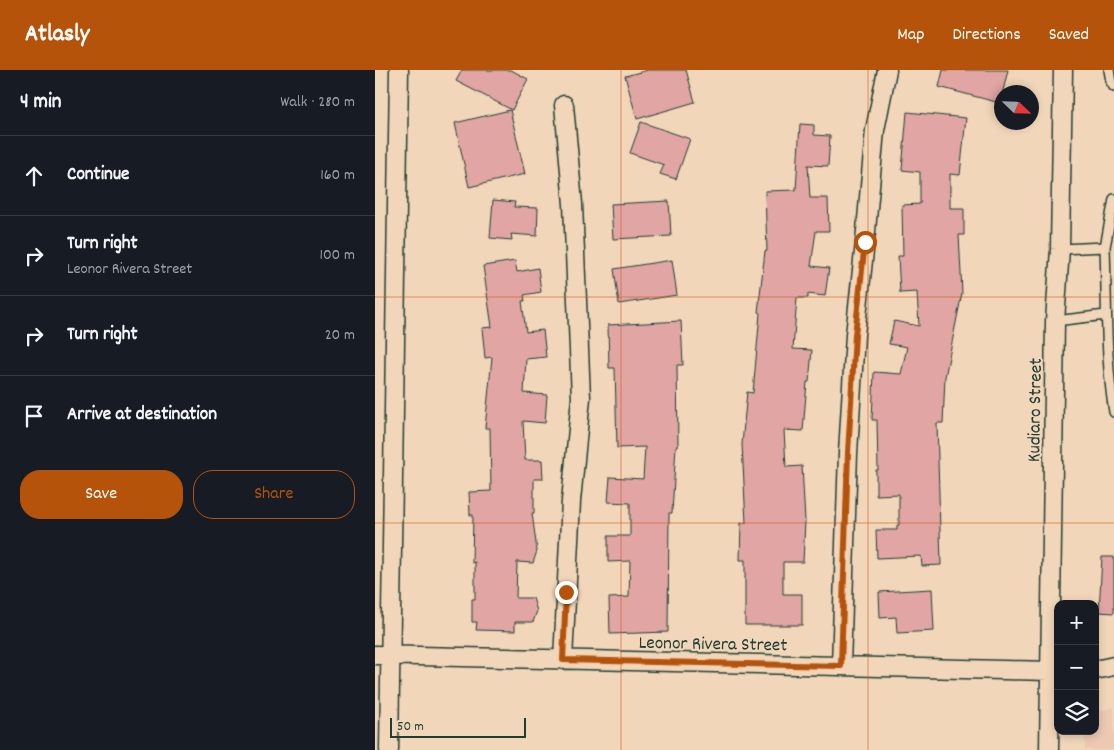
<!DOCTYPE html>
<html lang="en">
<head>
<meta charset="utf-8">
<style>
	:root { --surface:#171b24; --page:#242831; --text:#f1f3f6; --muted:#9ea1a6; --line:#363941; --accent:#b45309 }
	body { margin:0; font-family:Dekko,sans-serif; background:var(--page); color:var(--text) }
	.controls { position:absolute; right:15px; bottom:15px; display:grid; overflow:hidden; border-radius:10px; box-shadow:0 2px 8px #0003 }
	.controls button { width:45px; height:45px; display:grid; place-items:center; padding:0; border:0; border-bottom:1px solid var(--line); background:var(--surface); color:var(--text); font:25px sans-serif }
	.compass { position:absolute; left:619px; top:15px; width:45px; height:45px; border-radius:50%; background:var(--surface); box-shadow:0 2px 8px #0003; rotate:113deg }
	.scale { position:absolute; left:15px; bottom:12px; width:136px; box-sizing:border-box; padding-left:5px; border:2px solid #1f3d34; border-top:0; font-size:14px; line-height:18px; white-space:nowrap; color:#1f3d34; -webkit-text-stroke:4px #f2d6b9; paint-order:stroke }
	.stop { position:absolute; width:15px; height:15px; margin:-11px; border:4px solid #b45309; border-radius:50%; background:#fff }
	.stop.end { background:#b45309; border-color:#fff; box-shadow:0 1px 5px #0008 }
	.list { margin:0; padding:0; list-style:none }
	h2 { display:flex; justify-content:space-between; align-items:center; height:65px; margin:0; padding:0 20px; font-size:21px }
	h2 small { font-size:16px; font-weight:400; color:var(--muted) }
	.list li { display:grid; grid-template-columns:32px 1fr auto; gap:15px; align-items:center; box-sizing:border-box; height:80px; padding:0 20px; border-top:1px solid var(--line) }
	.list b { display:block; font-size:19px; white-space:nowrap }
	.list p { margin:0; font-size:16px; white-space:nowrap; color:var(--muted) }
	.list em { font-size:16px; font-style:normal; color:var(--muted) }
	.actions { display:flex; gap:10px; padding:15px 20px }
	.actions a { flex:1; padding:11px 0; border:1px solid var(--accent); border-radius:20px; text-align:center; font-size:18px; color:var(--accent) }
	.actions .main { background:var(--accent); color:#fff }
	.icon { flex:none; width:28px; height:28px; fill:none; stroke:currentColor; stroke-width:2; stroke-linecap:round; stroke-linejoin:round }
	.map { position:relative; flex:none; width:739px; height:680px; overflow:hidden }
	header { display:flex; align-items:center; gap:30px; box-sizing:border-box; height:70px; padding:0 25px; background:var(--accent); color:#fff }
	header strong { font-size:24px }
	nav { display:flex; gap:28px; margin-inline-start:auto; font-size:18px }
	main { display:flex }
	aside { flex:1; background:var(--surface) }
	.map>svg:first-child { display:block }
	.built { fill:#edc8b2 }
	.building { fill:#e1a6a3; stroke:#1f3d34 }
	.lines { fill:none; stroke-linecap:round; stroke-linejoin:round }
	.lane-casing { stroke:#1f3d34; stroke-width:12 }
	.street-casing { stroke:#1f3d34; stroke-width:21 }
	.lane { stroke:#f2d6b9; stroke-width:9 }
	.street { stroke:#f2d6b9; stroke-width:18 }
	.route { stroke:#b45309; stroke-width:6 }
	.grid { fill:none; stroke:#ca5512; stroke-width:1; stroke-opacity:0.55 }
	.labels { text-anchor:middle; stroke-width:4; stroke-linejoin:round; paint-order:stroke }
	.street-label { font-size:19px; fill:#1f3d34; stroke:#f2d6b9 }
</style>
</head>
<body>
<header>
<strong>Atlasly</strong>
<nav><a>Map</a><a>Directions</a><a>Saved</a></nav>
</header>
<main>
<aside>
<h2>4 min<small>Walk · 280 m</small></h2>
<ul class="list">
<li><svg class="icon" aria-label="ahead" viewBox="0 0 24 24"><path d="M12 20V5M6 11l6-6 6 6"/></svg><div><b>Continue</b></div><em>160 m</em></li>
<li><svg class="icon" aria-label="right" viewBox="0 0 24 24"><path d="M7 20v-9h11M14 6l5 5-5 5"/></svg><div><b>Turn right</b><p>Leonor Rivera Street</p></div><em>100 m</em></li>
<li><svg class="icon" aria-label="right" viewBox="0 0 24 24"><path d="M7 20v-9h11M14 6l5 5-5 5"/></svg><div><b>Turn right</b></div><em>20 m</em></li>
<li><svg class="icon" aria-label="arrive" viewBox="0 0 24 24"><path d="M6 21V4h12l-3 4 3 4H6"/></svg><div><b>Arrive at destination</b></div></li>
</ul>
<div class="actions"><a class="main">Save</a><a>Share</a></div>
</aside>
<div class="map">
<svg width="739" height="680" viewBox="0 0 739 680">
	<rect width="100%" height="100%" fill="#f2d6b9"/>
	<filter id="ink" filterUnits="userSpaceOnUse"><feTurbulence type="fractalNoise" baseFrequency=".02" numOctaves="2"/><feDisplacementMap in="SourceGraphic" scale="10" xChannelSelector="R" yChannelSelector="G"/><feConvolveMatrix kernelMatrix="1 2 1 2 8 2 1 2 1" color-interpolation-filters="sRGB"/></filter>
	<g filter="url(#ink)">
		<!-- built -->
		<path class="built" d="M 739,637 L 739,680 L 710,680 L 710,661 L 720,661 L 720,642 Z"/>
		<!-- building -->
		<path class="building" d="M 87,0 L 136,0 L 153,9 L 137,40 L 81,11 Z
			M 273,0 L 311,0 L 320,32 L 262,49 L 250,6 Z
			M 568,0 L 633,0 L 625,33 L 564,17 Z
			M 135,40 L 150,104 L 94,117 L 80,53 Z
			M 532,42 L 591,48 L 585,105 L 575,104 L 575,138 L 589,138 L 589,165 L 584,165 L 587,223 L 570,307 L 568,353 L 562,353 L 566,495 L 547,496 L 546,486 L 502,488 L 501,460 L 522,460 L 522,455 L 524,455 L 524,424 L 501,425 L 501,400 L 503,400 L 502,350 L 497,350 L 499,302 L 526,304 L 532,277 L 514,274 L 519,251 L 544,256 L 542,222 L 525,223 L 523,186 L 528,186 L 527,135 L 545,134 L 545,102 L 527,100 Z
			M 266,52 L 315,69 L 301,109 L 285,104 L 289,95 L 255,83 Z
			M 425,54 L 439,55 L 439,65 L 455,66 L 453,96 L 433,95 L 435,128 L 453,128 L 454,161 L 441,161 L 436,196 L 454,198 L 450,226 L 433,224 L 433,228 L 422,228 L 418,279 L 437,280 L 434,312 L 432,312 L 428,361 L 409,360 L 411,397 L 427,396 L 430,451 L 428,492 L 408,492 L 408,524 L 427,524 L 427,555 L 370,555 L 370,490 L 365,490 L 366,453 L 371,453 L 367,374 L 372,322 L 378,323 L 385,243 L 383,242 L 390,181 L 392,181 L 390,121 L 421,120 Z
			M 118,130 L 140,132 L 139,137 L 163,138 L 162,166 L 136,164 L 137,170 L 115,168 Z
			M 294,131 L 296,166 L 238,169 L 236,134 Z
			M 297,190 L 302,225 L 244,234 L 239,199 Z
			M 140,191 L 142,202 L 163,198 L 166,222 L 149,225 L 150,231 L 147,231 L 151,262 L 168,260 L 171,287 L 151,289 L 149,323 L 172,325 L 170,353 L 148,351 L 150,390 L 167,390 L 168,409 L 159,409 L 159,443 L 157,443 L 162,481 L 158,493 L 142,492 L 141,528 L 158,528 L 162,541 L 158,552 L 140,552 L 140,561 L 101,560 L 102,552 L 97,552 L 97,529 L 100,529 L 100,492 L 97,493 L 98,445 L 95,445 L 94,422 L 116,421 L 115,358 L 110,358 L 117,287 L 110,288 L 107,258 L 117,257 L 108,196 Z
			M 306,251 L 308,295 L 302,295 L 303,376 L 301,376 L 297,443 L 294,443 L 293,562 L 235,564 L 234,528 L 254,527 L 255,491 L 233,492 L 233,466 L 255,466 L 255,433 L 233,432 L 235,407 L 268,409 L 270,377 L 242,378 L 240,298 L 234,298 L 233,255 Z
			M 727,487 L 739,487 L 739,543 L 724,542 Z
			M 557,519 L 559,561 L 522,563 L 521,547 L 505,548 L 504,522 Z"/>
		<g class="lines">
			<!-- lane casing -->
			<g class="lane-casing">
				<path id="lane" d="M 734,0 L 736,12 L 739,17
					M 730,177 L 739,129
					M 685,179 L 730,177 C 732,232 730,288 739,342
					M 680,251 L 731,245"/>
			</g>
			<!-- street casing -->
			<g class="street-casing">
				<path id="street" d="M 0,585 L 675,601
					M 188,590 L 196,431 L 206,328 L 198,134 L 189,35
					M 466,596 L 473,383 L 480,265 L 490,172 L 500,60 L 512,0
					M 720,600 L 739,596
					M 14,680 L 24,0
					M 674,680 L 680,251 L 685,179 L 688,0"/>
			</g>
			<!-- lane -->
			<use href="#lane" class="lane"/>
			<!-- street -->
			<use href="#street" class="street"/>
		</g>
	</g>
	<g class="lines" filter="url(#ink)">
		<!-- route -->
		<path class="route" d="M 191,522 L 188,590 L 466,596 L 473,383 L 480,265 L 490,172"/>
	</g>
	<!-- grid -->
	<path class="grid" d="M 246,0 L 246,680M 493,0 L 493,680M 0,227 L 739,227M 0,453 L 739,453"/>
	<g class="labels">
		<!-- street labels -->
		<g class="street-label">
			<text transform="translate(658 340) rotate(-89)" y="7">Kudiaro Street</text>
			<text transform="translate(338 572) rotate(1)" y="7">Leonor Rivera Street</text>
		</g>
	</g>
</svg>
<div class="controls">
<button>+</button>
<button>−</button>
<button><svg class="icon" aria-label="layers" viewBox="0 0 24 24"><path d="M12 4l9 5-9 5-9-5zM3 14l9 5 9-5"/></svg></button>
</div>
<svg class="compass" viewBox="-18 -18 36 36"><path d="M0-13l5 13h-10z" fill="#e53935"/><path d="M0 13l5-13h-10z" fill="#9ea1a6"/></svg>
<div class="scale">50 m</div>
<div class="stop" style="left:490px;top:172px"></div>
<div class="stop end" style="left:191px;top:522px"></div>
</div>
</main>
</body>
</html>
